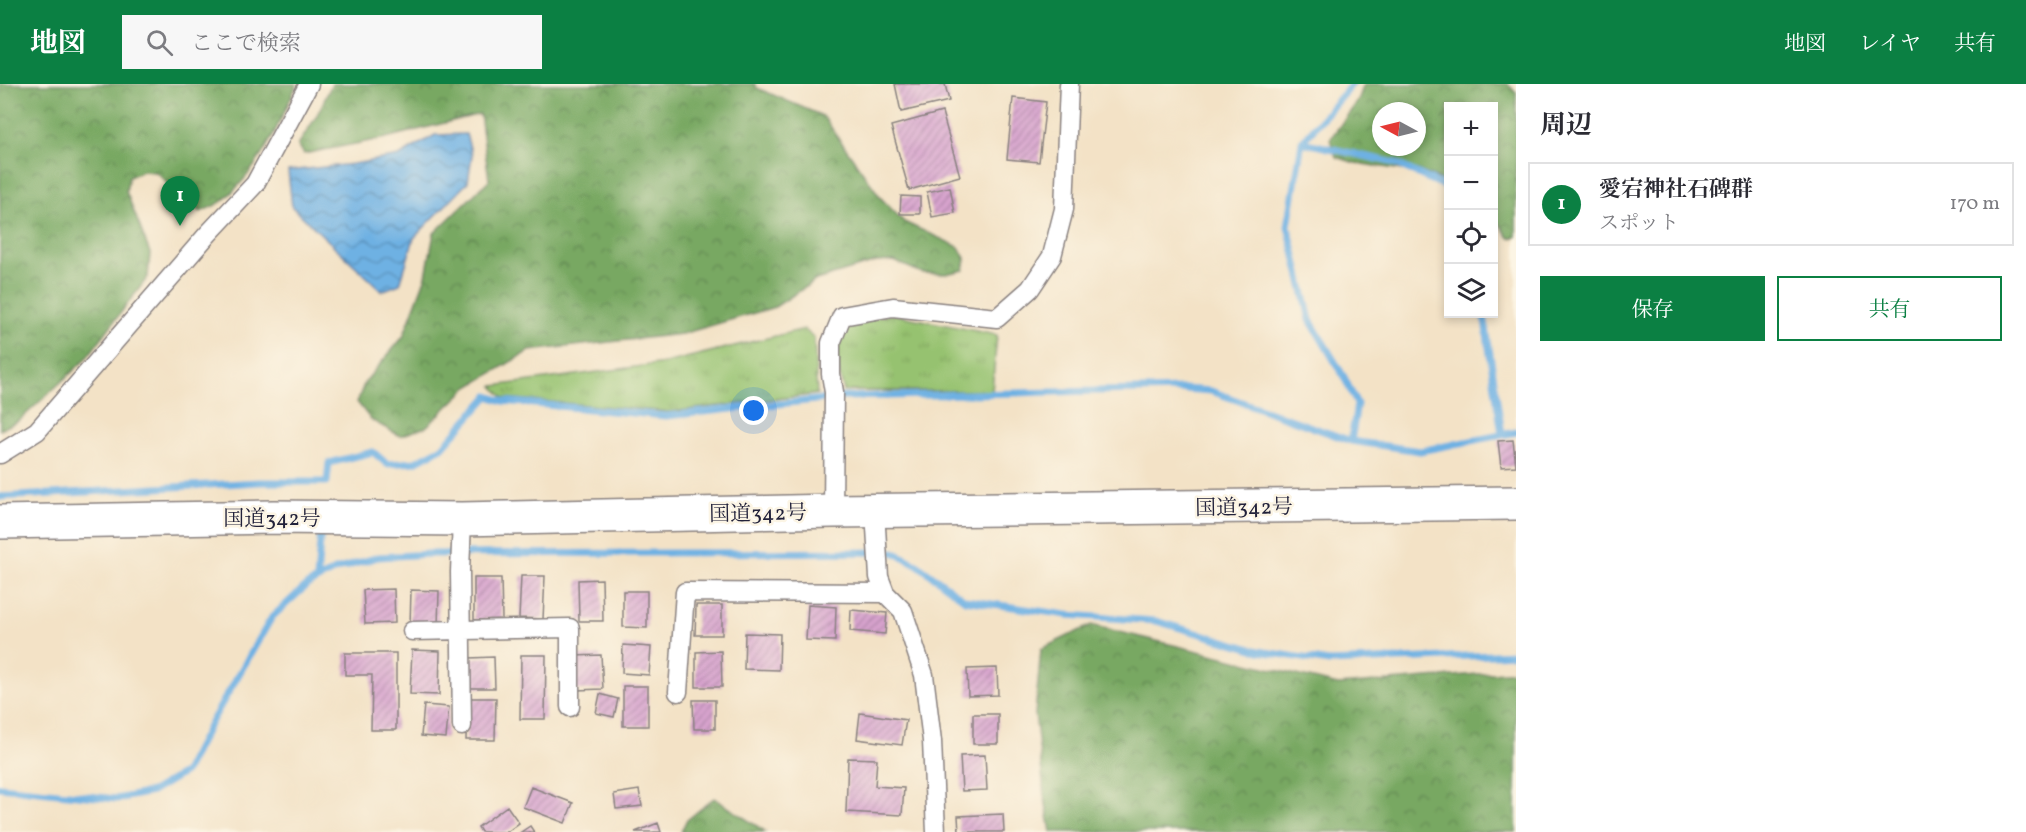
<!DOCTYPE html>
<html lang="ja">
<head>
<meta charset="utf-8">
<style>
	:root { --surface:#fff; --page:#f7f7f7; --text:#2b2b33; --muted:#7c7c81; --line:#e1e1e2; --accent:#0b8043 }
	body { margin:0; font-family:Vollkorn,"Noto Serif JP",serif; background:var(--page); color:var(--text) }
	.controls { position:absolute; right:18px; top:18px; display:grid; overflow:hidden; border-radius:0px; box-shadow:0 3px 9px #0003 }
	.controls button { width:54px; height:54px; display:grid; place-items:center; padding:0; border:0; border-bottom:2px solid var(--line); background:var(--surface); color:var(--text); font:30px sans-serif }
	.compass { position:absolute; left:1372px; top:18px; width:54px; height:54px; border-radius:50%; background:var(--surface); box-shadow:0 3px 9px #0003; rotate:277deg }
	.you { position:absolute; left:754px; top:327px; width:21px; height:21px; margin:-15px; border:4px solid #fff; border-radius:50%; background:#1a73e8; box-shadow:0 0 0 9px #1a73e833 }
	.badge { display:grid; place-items:center; width:39px; height:39px; border-radius:50%; background:var(--accent); color:#fff; font-size:20px; font-weight:700 }
	.pin { position:absolute; translate:-50% -50px; filter:drop-shadow(0 2px 3px #0008) }
	.pin::after { content:''; position:absolute; top:32px; width:21px; height:18px; background:inherit; clip-path:polygon(0 0,100% 0,50% 100%) }
	.list { margin:0; padding:0; list-style:none }
	h2 { display:flex; justify-content:space-between; align-items:center; height:78px; margin:0; padding:0 24px; font-size:26px }
	h2 small { font-size:20px; font-weight:400; color:var(--muted) }
	.list li { display:grid; grid-template-columns:39px 1fr auto; gap:18px; align-items:center; box-sizing:border-box; height:84px; margin:0 12px 12px; padding:0 12px; border:2px solid var(--line); border-radius:0px }
	.list b { display:block; font-size:22px; white-space:nowrap }
	.list p { margin:0; font-size:20px; white-space:nowrap; color:var(--muted) }
	.list em { font-size:20px; font-style:normal; color:var(--muted) }
	.actions { display:flex; gap:12px; padding:18px 24px }
	.actions a { flex:1; padding:14px 0; border:2px solid var(--accent); border-radius:0px; text-align:center; font-size:21px; color:var(--accent) }
	.actions .main { background:var(--accent); color:#fff }
	.icon { flex:none; width:33px; height:33px; fill:none; stroke:currentColor; stroke-width:2; stroke-linecap:round; stroke-linejoin:round }
	.map { position:relative; flex:none; width:1516px; height:748px; overflow:hidden }
	header { display:flex; align-items:center; gap:36px; box-sizing:border-box; height:84px; padding:0 30px; background:var(--accent); color:#fff }
	header strong { font-size:28px }
	nav { display:flex; gap:33px; margin-inline-start:auto; font-size:21px }
	.search { width:420px; height:54px; background:var(--page); display:flex; align-items:center; gap:15px; box-sizing:border-box; padding:0 21px; border-radius:0px; color:var(--muted); font-size:22px }
	main { display:flex }
	aside { flex:1; background:var(--surface) }
	.map>svg:first-child { display:block }
	.grass { fill:url(#grass-tufts); stroke:#5c7255; stroke-width:1.5 }
	.forest { fill:url(#forest-crowns); stroke:#4d654e; stroke-width:1.5; fill-rule:evenodd }
	.water { fill:url(#water-waves); stroke:#486a8f; stroke-width:1.5 }
	.lines { fill:none; stroke-linecap:round; stroke-linejoin:round }
	.stream { stroke:#6eb1e3; stroke-width:7 }
	.building { fill:url(#building-hatch) }
	.street-casing { stroke:#8a8280; stroke-width:21 }
	.highway-casing { stroke:#8a8280; stroke-width:36 }
	.street { stroke:#fff; stroke-width:18 }
	.highway { stroke:#fff; stroke-width:33 }
	.labels { text-anchor:middle; stroke-width:5; stroke-linejoin:round; paint-order:stroke }
	.street-label { font-size:21px; fill:#22223b; stroke:#fcf5e5 }
</style>
</head>
<body>
<header>
<strong>地図</strong>
<div class="search"><svg class="icon" aria-label="search" viewBox="0 0 24 24"><circle cx="10" cy="10" r="6"/><path d="M15 15l6 6"/></svg>ここで検索</div>
<nav><a>地図</a><a>レイヤ</a><a>共有</a></nav>
</header>
<main>
<div class="map">
<svg width="1516" height="748" viewBox="0 0 1516 748">
	<defs>
		<pattern id="grass-tufts" width="24" height="20" patternUnits="userSpaceOnUse" patternTransform="scale(1.5)"><rect width="24" height="20" fill="#96c26f"/><path d="M3 7l-1-3M5 7V3M7 7l1-3M15 17l-1-3M17 17v-4M19 17l1-3" fill="none" stroke="#81a661"/></pattern>
		<pattern id="forest-crowns" width="20" height="18" patternUnits="userSpaceOnUse" patternTransform="scale(1.5)"><rect width="20" height="18" fill="#78a862"/><path d="M2 6a3 3 0 1 1 6 0M12 15a3 3 0 1 1 6 0" fill="none" stroke="#628852"/></pattern>
		<pattern id="water-waves" width="16" height="10" patternUnits="userSpaceOnUse" patternTransform="scale(1.5)"><rect width="16" height="10" fill="#6eb1e3"/><path d="M0 5q4-4 8 0t8 0" fill="none" stroke="#5a90b9"/></pattern>
		<pattern id="building-hatch" width="6" height="6" patternUnits="userSpaceOnUse" patternTransform="scale(1.5)"><rect width="6" height="6" fill="#d7a3cd"/><path d="M-1 1l2-2M0 6l6-6M5 7l2-2" fill="none" stroke="#ae84a8"/></pattern>
	</defs>
	<rect width="100%" height="100%" fill="#fcf5e5"/>
	<filter id="ink" filterUnits="userSpaceOnUse"><feTurbulence type="fractalNoise" baseFrequency=".0167" numOctaves="2"/><feDisplacementMap in="SourceGraphic" scale="12" xChannelSelector="R" yChannelSelector="G"/><feConvolveMatrix kernelMatrix="1 2 1 2 8 2 1 2 1" color-interpolation-filters="sRGB"/></filter>
	<filter id="wash" filterUnits="userSpaceOnUse"><feTurbulence type="fractalNoise" baseFrequency=".008" numOctaves="4" result="noise"/><feDisplacementMap in="SourceGraphic" scale="24" xChannelSelector="R" yChannelSelector="G"/><feGaussianBlur stdDeviation="1.35" result="paint"/><feColorMatrix in="noise" values="0 0 0 0 0 0 0 0 0 0 0 0 0 0 0 0 0 1.4 0 .05"/><feComposite in="paint" operator="in"/></filter>
	<g filter="url(#wash)">
		<rect width="100%" height="100%" fill="#f3e2c6"/>
		<!-- grass -->
		<path class="grass" d="M 892,230 L 997,251 L 992,307 L 844,307 C 836,279 832,265 849,240 Z
			M 804,245 L 814,254 L 817,310 L 670,328 L 504,314 L 493,302 L 665,279 Z"/>
		<!-- forest -->
		<path class="forest" d="M 0,0 L 297,0 C 279,41 258,89 221,118 C 215,122 207,125 200,128 L 184,116 L 156,88 L 142,87 L 129,93 L 126,107 L 150,169 L 148,193 L 85,276 L 20,336 L 0,346 Z
			M 332,0 L 755,0 L 757,4 L 823,32 L 881,114 L 904,138 L 959,163 L 966,176 L 964,186 L 945,190 L 922,189 L 894,177 L 876,178 L 816,196 L 775,223 L 682,250 L 529,267 L 467,304 L 426,343 L 400,352 L 371,336 L 357,318 L 365,298 L 403,253 L 426,192 L 434,149 L 489,96 L 480,30 L 386,54 L 304,70 L 298,61 L 316,33 Z
			M 1364,0 L 1508,0 L 1516,9 L 1516,153 L 1509,154 L 1494,132 L 1494,22 L 1448,22 L 1448,99 L 1424,89 L 1355,79 L 1336,73 L 1330,55 L 1358,17 ZM 1381,27 L 1417,27 L 1417,63 L 1381,63 Z
			M 1091,541 L 1338,601 L 1516,587 L 1516,748 L 1051,748 L 1045,715 L 1035,630 L 1041,565 Z
			M 714,714 L 766,748 L 767,748 L 681,748 L 686,737 Z"/>
		<!-- water -->
		<path class="water" d="M 466,50 L 472,71 L 468,98 L 414,154 L 400,200 L 382,207 L 292,123 L 288,87 L 353,80 L 399,72 L 435,51 Z"/>
		<g class="lines">
			<!-- stream -->
			<path class="stream" d="M 1302,58 L 1395,79 L 1448,104
				M 1484,230 L 1502,350
				M 1351,357 L 1357,320 L 1344,293 L 1310,236 L 1288,142 L 1302,58 L 1352,0
				M 0,413 L 259,398 L 327,398 L 329,379 L 373,368 L 387,380 L 415,378 L 442,364 L 488,312 L 503,317 L 666,332 L 844,313 L 1184,305 L 1211,307 L 1351,357 L 1420,367 L 1516,348
				M 317,495 L 321,446
				M 0,703 L 116,715 L 152,708 L 185,688 L 209,642 L 272,533 L 307,501 L 335,486 L 378,473 L 429,470 L 894,468 L 918,481 L 965,516 L 1067,531 L 1156,537 L 1259,567 L 1329,578 L 1516,570"/>
		</g>
		<g id="blocks">
			<!-- building -->
			<path class="building" d="M 895,0 L 945,0 L 949,17 L 901,28 Z
				M 1013,14 L 1046,18 L 1039,78 L 1007,75 Z
				M 942,28 L 960,92 L 909,106 L 891,42 Z
				M 950,103 L 955,129 L 932,133 L 927,108 Z
				M 901,112 L 920,113 L 920,130 L 900,130 Z
				M 1513,356 L 1516,382 L 1501,383 L 1498,357 Z
				M 521,492 L 545,492 L 543,535 L 519,534 Z
				M 474,494 L 501,494 L 502,535 L 474,536 Z
				M 602,495 L 603,537 L 579,537 L 578,496 Z
				M 394,505 L 395,539 L 365,540 L 363,506 Z
				M 411,506 L 439,507 L 438,542 L 410,541 Z
				M 623,507 L 647,507 L 647,544 L 623,543 Z
				M 696,521 L 722,521 L 722,551 L 695,551 Z
				M 808,521 L 836,523 L 835,557 L 806,556 Z
				M 851,526 L 887,529 L 885,550 L 850,547 Z
				M 745,549 L 780,550 L 779,586 L 744,585 Z
				M 623,561 L 651,563 L 649,591 L 622,589 Z
				M 412,566 L 440,567 L 439,611 L 410,610 Z
				M 721,567 L 722,603 L 696,603 L 696,568 Z
				M 345,569 L 396,569 L 396,646 L 371,646 L 372,591 L 345,591 Z
				M 521,571 L 546,571 L 545,635 L 520,635 Z
				M 601,571 L 603,605 L 576,606 L 574,572 Z
				M 494,573 L 495,604 L 470,604 L 469,574 Z
				M 997,584 L 998,611 L 968,612 L 967,585 Z
				M 623,602 L 648,602 L 648,642 L 623,642 Z
				M 600,610 L 618,615 L 614,633 L 596,629 Z
				M 467,614 L 496,614 L 495,656 L 466,656 Z
				M 693,616 L 715,616 L 715,645 L 694,645 Z
				M 424,621 L 449,623 L 446,654 L 421,652 Z
				M 860,629 L 906,636 L 902,661 L 857,655 Z
				M 973,630 L 998,630 L 998,660 L 973,660 Z
				M 985,671 L 987,706 L 962,707 L 960,672 Z
				M 848,674 L 877,675 L 875,702 L 904,704 L 902,731 L 846,728 Z
				M 531,703 L 573,719 L 565,739 L 523,723 Z
				M 639,706 L 642,722 L 616,725 L 614,710 Z
				M 507,722 L 519,739 L 507,748 L 481,748 L 478,743 Z
				M 1003,730 L 1004,748 L 959,748 L 958,732 Z
				M 658,739 L 661,748 L 635,748 Z
				M 530,742 L 534,748 L 521,748 Z"/>
		</g>
	</g>
	<g filter="url(#ink)">
		<use href="#blocks" fill-opacity="0" stroke="#8a8280" stroke-width="1.5"/>
		<g class="lines">
			<!-- street casing -->
			<g class="street-casing">
				<path id="street" d="M 0,370 L 37,347 L 208,150 L 255,100 L 309,0
					M 833,427 L 834,308 L 831,290 L 831,259 L 842,232 L 893,223 L 997,234 L 1030,205 L 1052,172 L 1064,125 L 1069,0
					M 875,427 L 879,493 L 885,509
					M 462,435 L 460,488 L 462,642
					M 412,547 L 570,544 L 570,623
					M 678,608 L 685,508 L 885,509 L 903,527 L 924,591 L 932,657 L 936,748"/>
			</g>
			<!-- highway casing -->
			<g class="highway-casing">
				<path id="highway" d="M 0,438 L 274,433 L 462,435 L 833,427 L 1516,419"/>
			</g>
			<!-- street -->
			<use href="#street" class="street"/>
			<!-- highway -->
			<use href="#highway" class="highway"/>
		</g>
	</g>
	<g class="labels">
		<!-- street labels -->
		<g class="street-label">
			<text transform="translate(1244 423) rotate(-1)" y="7">国道342号</text>
			<text transform="translate(758 429) rotate(-1)" y="7">国道342号</text>
			<text x="272" y="441">国道342号</text>
		</g>
	</g>
</svg>
<div class="controls">
<button>+</button>
<button>−</button>
<button><svg class="icon" aria-label="locate" viewBox="0 0 24 24"><circle cx="12" cy="12" r="6"/><path d="M12 2v4M12 18v4M2 12h4M18 12h4"/></svg></button>
<button><svg class="icon" aria-label="layers" viewBox="0 0 24 24"><path d="M12 4l9 5-9 5-9-5zM3 14l9 5 9-5"/></svg></button>
</div>
<svg class="compass" viewBox="-18 -18 36 36"><path d="M0-13l5 13h-10z" fill="#e53935"/><path d="M0 13l5-13h-10z" fill="#7c7c81"/></svg>
<div class="you"></div>
<div class="pin badge" style="left:180px;top:142px">1</div>
</div>
<aside>
<h2>周辺<small></small></h2>
<ul class="list">
<li><span class="badge">1</span><div><b>愛宕神社石碑群</b><p>スポット</p></div><em>170 m</em></li>
</ul>
<div class="actions"><a class="main">保存</a><a>共有</a></div>
</aside>
</main>
</body>
</html>
